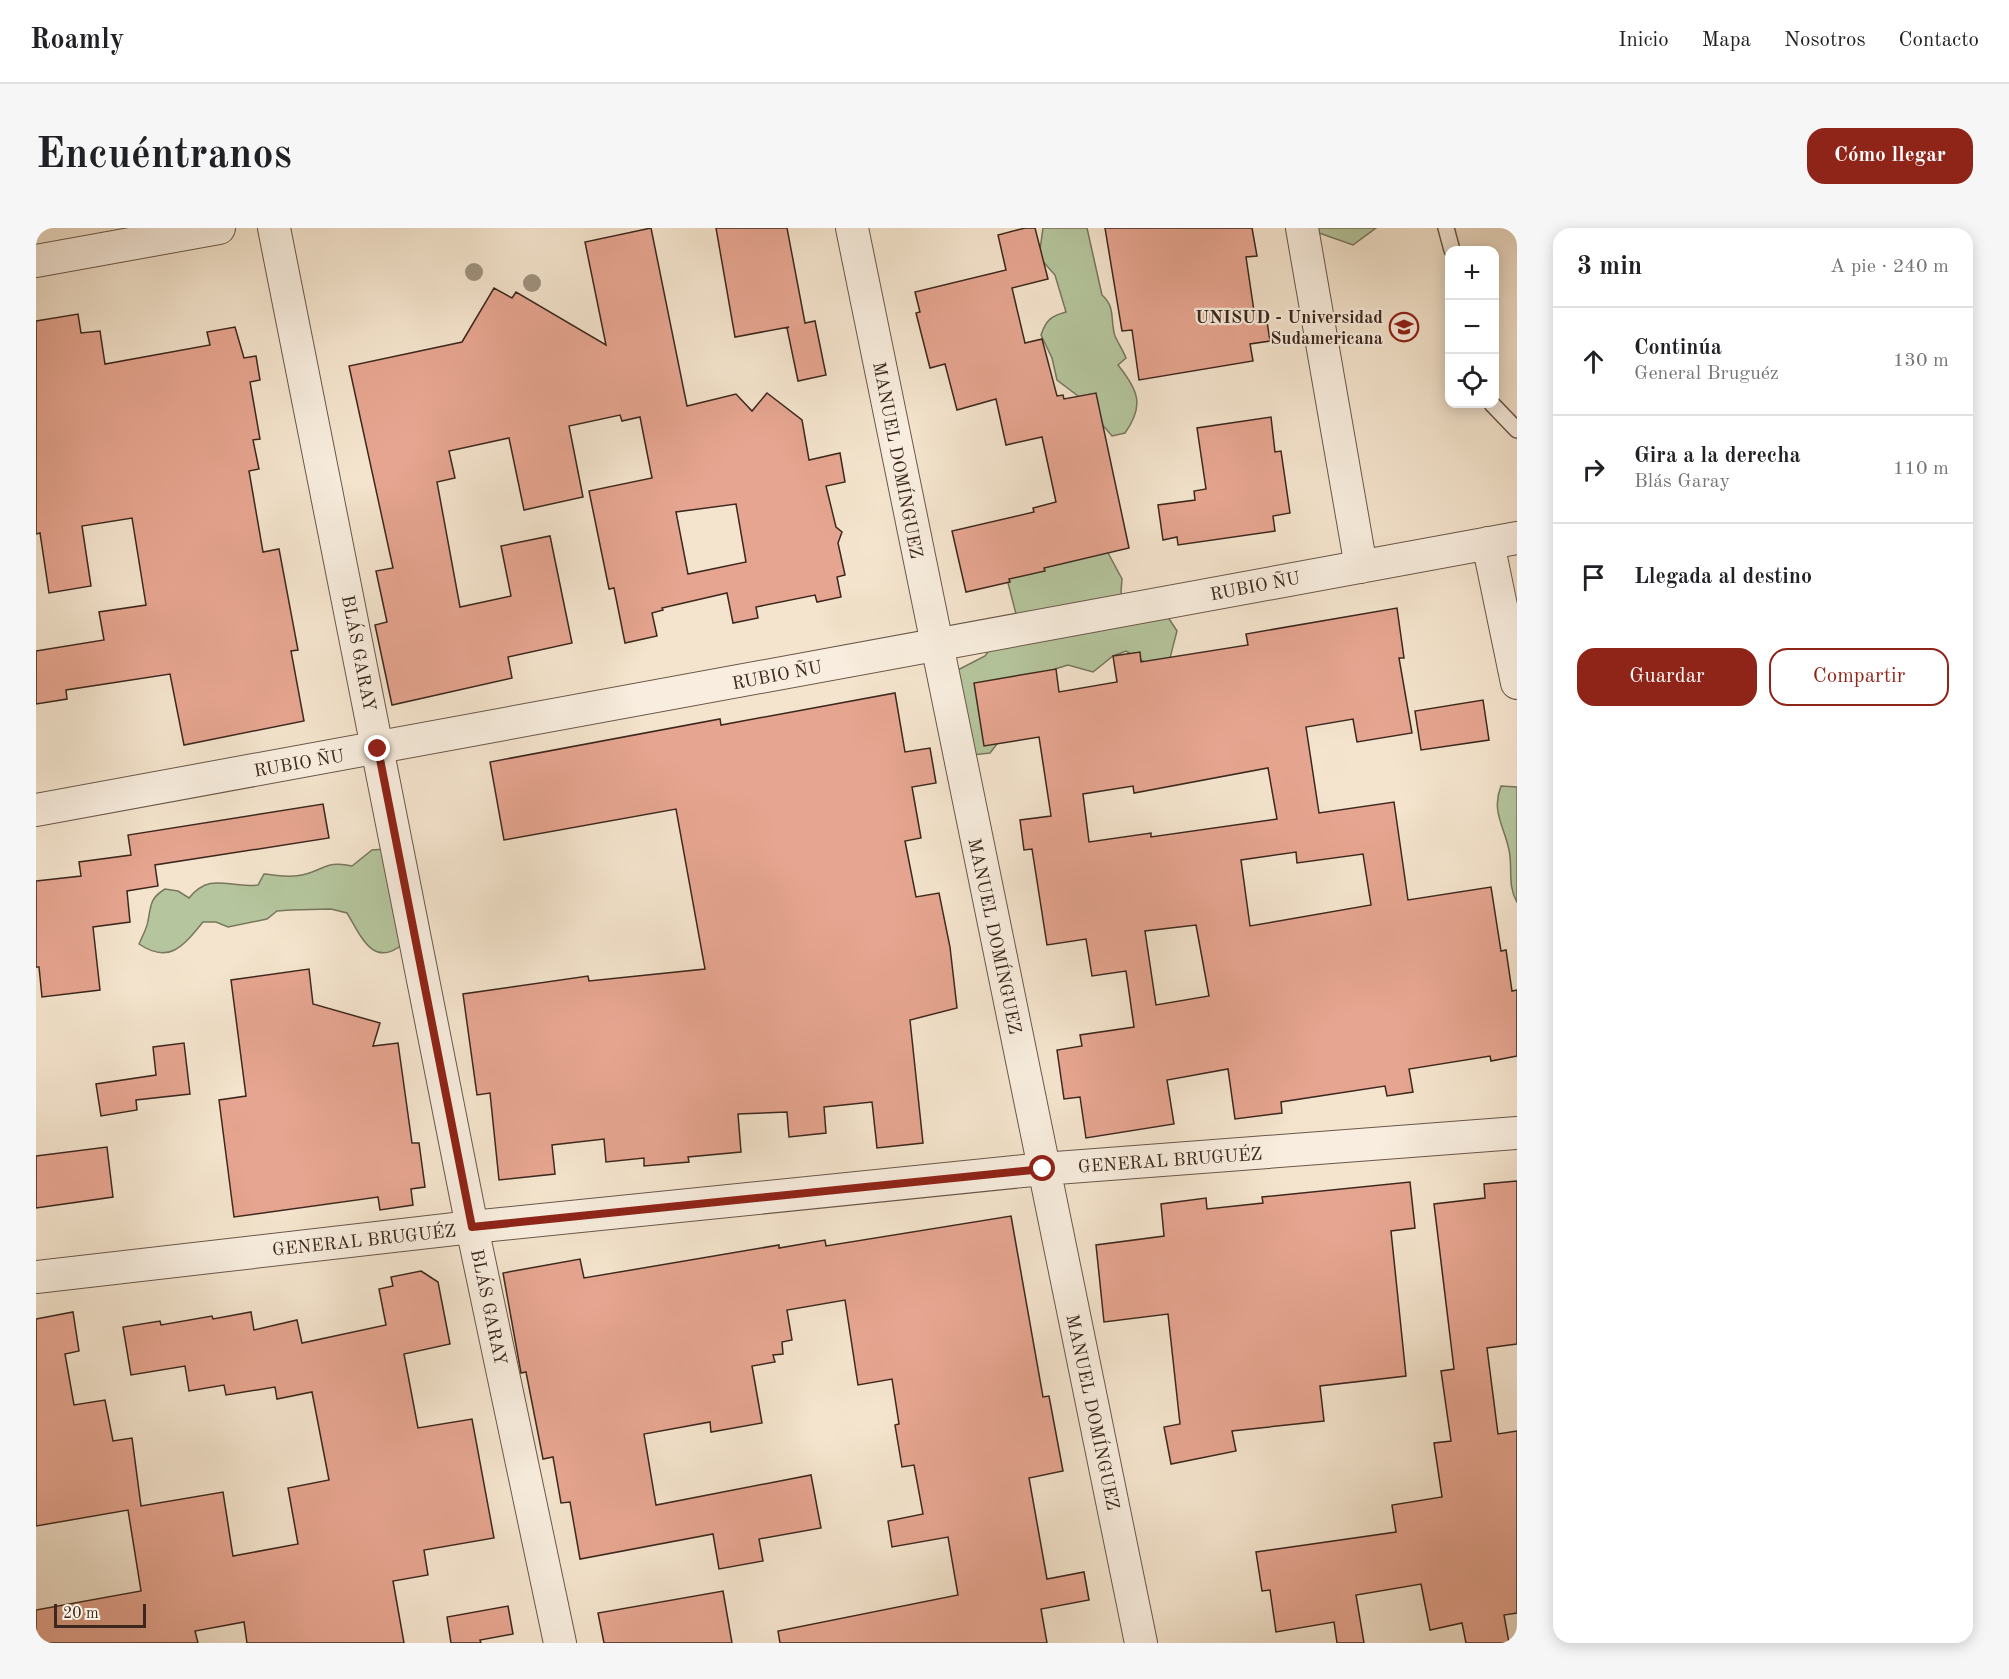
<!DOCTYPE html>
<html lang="es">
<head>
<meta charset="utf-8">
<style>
	:root { --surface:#fff; --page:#f6f6f6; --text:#202124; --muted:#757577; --line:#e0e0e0; --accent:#8f2418 }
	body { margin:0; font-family:"Old Standard TT",serif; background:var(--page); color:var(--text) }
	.controls { position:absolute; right:18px; top:18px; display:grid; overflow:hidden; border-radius:12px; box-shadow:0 3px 15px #0003 }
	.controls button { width:54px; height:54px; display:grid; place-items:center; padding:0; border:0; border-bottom:2px solid var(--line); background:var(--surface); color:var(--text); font:30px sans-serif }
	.scale { position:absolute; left:18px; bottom:15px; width:92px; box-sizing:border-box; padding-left:6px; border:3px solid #3c281e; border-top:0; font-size:16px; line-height:21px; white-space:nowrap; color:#3c281e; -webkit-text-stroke:4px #f8edde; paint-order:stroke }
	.stop { position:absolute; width:18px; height:18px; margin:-14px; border:4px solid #8f2418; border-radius:50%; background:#fff }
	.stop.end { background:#8f2418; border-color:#fff; box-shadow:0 2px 6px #0008 }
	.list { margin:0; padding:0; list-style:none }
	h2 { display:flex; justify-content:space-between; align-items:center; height:78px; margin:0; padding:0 24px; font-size:26px }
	h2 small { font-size:20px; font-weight:400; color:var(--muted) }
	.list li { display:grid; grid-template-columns:39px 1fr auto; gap:18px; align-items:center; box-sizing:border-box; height:108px; padding:0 24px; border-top:2px solid var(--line) }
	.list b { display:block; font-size:22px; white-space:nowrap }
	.list p { margin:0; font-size:20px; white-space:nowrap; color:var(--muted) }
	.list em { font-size:20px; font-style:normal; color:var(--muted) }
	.actions { display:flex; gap:12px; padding:18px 24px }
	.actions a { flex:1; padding:14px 0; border:2px solid var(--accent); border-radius:18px; text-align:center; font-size:21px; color:var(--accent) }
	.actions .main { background:var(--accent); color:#fff }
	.icon { flex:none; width:33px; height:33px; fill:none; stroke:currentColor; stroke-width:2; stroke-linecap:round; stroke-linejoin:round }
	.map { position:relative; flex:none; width:1481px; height:1415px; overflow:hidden; border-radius:18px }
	header { display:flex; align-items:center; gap:36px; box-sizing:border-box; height:84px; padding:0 30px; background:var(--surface); border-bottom:2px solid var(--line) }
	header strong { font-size:28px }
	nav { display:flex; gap:33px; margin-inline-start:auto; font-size:21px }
	.intro { display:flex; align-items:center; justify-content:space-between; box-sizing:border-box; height:144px; padding:0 36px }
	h1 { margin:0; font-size:42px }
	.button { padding:15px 27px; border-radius:18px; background:var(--accent); color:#fff; font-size:21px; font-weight:700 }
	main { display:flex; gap:36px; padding:0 36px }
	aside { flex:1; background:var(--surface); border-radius:18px; box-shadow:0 3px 15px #0003 }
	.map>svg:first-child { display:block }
	.green { fill:#b5c59d; stroke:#78765e; stroke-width:1.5 }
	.building { fill:#e6a590; stroke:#3c281e; stroke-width:1.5; fill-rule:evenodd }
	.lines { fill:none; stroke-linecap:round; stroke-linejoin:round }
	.service-casing { stroke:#6a574a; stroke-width:18 }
	.minor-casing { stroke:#6a574a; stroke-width:34 }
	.service { stroke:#f8edde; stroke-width:15 }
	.minor { stroke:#f8edde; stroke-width:32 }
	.tree { fill:#9f927e }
	.route { stroke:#8f2418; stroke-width:8 }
	.labels { text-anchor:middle; stroke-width:4.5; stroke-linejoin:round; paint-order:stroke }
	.poi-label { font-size:18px; font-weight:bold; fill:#3c281e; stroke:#f8edde; text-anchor:end }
	.street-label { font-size:18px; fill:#3c281e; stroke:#f8edde }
</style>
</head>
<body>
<header>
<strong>Roamly</strong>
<nav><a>Inicio</a><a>Mapa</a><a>Nosotros</a><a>Contacto</a></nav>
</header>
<div class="intro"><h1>Encuéntranos</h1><a class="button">Cómo llegar</a></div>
<main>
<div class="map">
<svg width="1481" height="1415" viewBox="0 0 1481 1415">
	<rect width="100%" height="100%" fill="#f4e4cd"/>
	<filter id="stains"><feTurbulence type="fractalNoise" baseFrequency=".00333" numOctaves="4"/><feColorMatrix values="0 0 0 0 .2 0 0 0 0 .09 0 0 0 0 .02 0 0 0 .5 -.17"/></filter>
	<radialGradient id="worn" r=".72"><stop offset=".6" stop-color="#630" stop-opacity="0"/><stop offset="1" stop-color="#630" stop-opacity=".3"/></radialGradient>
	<!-- green -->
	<path class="green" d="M 1007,0 L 1051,0 L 1066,67 C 1080,79 1074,93 1079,108 C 1082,115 1087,122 1090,130 L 1082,137 C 1102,162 1109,177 1089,205 L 1076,208 L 1042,168 L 1021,152 L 1016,130 L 1005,107 C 1010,92 1015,88 1030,84 L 1019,47 L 1003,29 Z
		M 1269,0 L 1340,0 L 1317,17 Z
		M 1071,323 L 1086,351 L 1085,364 L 1089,378 L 1126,380 L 1141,403 L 1134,430 L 1112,436 L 1090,423 L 1077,428 L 1057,444 L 1032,437 L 1019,441 L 954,525 L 927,528 L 914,446 L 949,428 L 980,386 L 970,347 Z
		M 1465,558 L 1481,559 L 1481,674 C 1471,657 1477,640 1473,622 C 1468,598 1455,583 1465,558 Z
		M 350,621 L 367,716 C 337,741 325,708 311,685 L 295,681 L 255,682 L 241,683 L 231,691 L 192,699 L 180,694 L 167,694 C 148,717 134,737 103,716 C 106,709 111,700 112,693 C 115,677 114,670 129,661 L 142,663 L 153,670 C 175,643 194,661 222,657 L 228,646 C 240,647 254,650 266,647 C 288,642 291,632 316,638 L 336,622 Z"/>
	<!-- building -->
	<path class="building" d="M 615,0 L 651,178 L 700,166 L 716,183 L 731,165 L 766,192 L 773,232 L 804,225 L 809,254 L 790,258 L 800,299 L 806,304 L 802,315 L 809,347 L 801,349 L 805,369 L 781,374 L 779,367 L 720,379 L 722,390 L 697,395 L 691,365 L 626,380 L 627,382 L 616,385 L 621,408 L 589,415 L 578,360 L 573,361 L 553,263 L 616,250 L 604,189 L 586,193 L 584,187 L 533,198 L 547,269 L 488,282 L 473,210 L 413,223 L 419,250 L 401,254 L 424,379 L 475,368 L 465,318 L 514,308 L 536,415 L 472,429 L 476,450 L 356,477 L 339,397 L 351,394 L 340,343 L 357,340 L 313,138 L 426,114 L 458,60 L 476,70 L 480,64 L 570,117 L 549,14 ZM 700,276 L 710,334 L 652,346 L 640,284 Z
		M 680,0 L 751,0 L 769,95 L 779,93 L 790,147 L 762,153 L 751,100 L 753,99 L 699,109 Z
		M 989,0 L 999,0 L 1012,51 L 976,60 L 989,115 L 1006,111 L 1021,168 L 1027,167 L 1028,171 L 1060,165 L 1093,320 L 1008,340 L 1009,343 L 973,351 L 974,354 L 930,364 L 916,303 L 998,284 L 997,280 L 1020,274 L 1006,209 L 970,217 L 960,171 L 921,182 L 909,136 L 894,140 L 880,85 L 884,84 L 879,64 L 970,42 L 962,7 Z
		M 1069,0 L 1216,0 L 1221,28 L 1210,29 L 1218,83 L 1229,81 L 1234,113 L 1214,116 L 1217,133 L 1103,152 L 1096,102 L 1086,103 Z
		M 42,86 L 45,105 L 64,103 L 69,136 L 174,117 L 171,104 L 199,99 L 208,130 L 220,128 L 224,152 L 214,154 L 224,211 L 217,212 L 223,241 L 213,243 L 227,324 L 243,321 L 262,422 L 255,423 L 268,493 L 148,517 L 134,446 L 30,462 L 31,471 L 0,476 L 0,423 L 68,412 L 63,384 L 110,377 L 96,290 L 46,298 L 55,358 L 13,365 L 4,305 L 0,306 L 0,93 Z
		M 1235,189 L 1239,224 L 1245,223 L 1254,285 L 1237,288 L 1239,303 L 1142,317 L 1141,309 L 1127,312 L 1122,277 L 1159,272 L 1158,263 L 1170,261 L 1161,200 Z
		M 1361,380 L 1368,430 L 1363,430 L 1376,505 L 1321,514 L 1317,491 L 1270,499 L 1283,585 L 1358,574 L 1372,672 L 1455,659 L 1465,723 L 1470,722 L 1476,763 L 1481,762 L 1481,828 L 1455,833 L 1454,828 L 1373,841 L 1377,864 L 1351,868 L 1349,858 L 1245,874 L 1246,885 L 1199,891 L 1192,841 L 1131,852 L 1138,896 L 1050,910 L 1044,869 L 1028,871 L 1021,822 L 1046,818 L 1044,807 L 1098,799 L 1090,743 L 1056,748 L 1050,711 L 1011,717 L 996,621 L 988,622 L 984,592 L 1015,588 L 1003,509 L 948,518 L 938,455 L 1020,441 L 1023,464 L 1081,454 L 1077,428 L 1104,424 L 1105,434 L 1212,417 L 1210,406 ZM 1232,540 L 1241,591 L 1115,609 L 1115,605 L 1053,614 L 1047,566 L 1097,558 L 1098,565 ZM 1260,624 L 1261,635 L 1327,626 L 1335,677 L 1214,698 L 1205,632 ZM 1160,697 L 1173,768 L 1120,777 L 1109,703 Z
		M 859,465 L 869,524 L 894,520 L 900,555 L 876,559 L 885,610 L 869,613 L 880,669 L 903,665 L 914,719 L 921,780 L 874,792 L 887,915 L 841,920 L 836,874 L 788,879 L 790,905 L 753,909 L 751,884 L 702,886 L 705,924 L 652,929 L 653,934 L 608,938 L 608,930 L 570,934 L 568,911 L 516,917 L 519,946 L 463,952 L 454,865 L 441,867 L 427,766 L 552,748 L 553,753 L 669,741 L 640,581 L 468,612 L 454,534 L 684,491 L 685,497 Z
		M 1447,472 L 1453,512 L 1385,522 L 1379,483 Z
		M 287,576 L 293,610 L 119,637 L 122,658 L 91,663 L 94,694 L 57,699 L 64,762 L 6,769 L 3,739 L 0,739 L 0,653 L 45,648 L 43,634 L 95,627 L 92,607 Z
		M 273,741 L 277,776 L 344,795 L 337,818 L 362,815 L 376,915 L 383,915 L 389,959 L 375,961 L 377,977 L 344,982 L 342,969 L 198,989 L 183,872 L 210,868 L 195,752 Z
		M 148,815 L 154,866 L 100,872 L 101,882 L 65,888 L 60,856 L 120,847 L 117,819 Z
		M 71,919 L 77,969 L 0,980 L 0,928 Z
		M 1481,953 L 1481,1116 L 1451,1120 L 1462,1206 L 1481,1203 L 1481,1385 L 1468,1387 L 1473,1415 L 1430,1415 L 1426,1395 L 1394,1402 L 1385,1356 L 1320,1367 L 1328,1415 L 1301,1415 L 1298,1394 L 1240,1404 L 1234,1362 L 1226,1363 L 1220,1324 L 1360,1304 L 1356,1277 L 1406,1269 L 1398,1215 L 1415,1213 L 1405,1143 L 1418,1141 L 1398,976 L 1449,970 L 1448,956 Z
		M 1374,954 L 1379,1000 L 1355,1003 L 1370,1148 L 1284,1158 L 1288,1193 L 1196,1203 L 1200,1223 L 1135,1236 L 1128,1199 L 1144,1196 L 1132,1086 L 1068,1094 L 1060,1017 L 1128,1008 L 1125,976 L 1170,970 L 1171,981 L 1227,975 L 1226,969 Z
		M 975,988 L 1007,1169 L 1013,1168 L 1027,1243 L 993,1250 L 1011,1351 L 1048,1344 L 1053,1372 L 1005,1381 L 1011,1415 L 744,1415 L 742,1403 L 922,1367 L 912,1309 L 856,1319 L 852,1293 L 887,1286 L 878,1237 L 866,1239 L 859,1197 L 863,1196 L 856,1151 L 822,1157 L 809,1072 L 751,1082 L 756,1112 L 746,1114 L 747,1126 L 737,1127 L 739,1134 L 716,1138 L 726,1195 L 675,1204 L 674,1194 L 608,1206 L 620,1277 L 775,1247 L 785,1300 L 723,1311 L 727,1333 L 683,1341 L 677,1306 L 544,1331 L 534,1274 L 525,1275 L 517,1229 L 507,1231 L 490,1144 L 485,1145 L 467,1045 L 544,1031 L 548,1050 L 743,1017 L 743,1020 L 789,1012 L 790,1018 Z
		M 385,1043 L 402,1054 L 414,1116 L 368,1126 L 382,1200 L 436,1191 L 458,1310 L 388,1322 L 392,1347 L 357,1353 L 368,1415 L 211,1415 L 208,1394 L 159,1403 L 162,1415 L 0,1415 L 0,1382 L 105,1363 L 92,1282 L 0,1298 L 0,1091 L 37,1084 L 43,1123 L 29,1126 L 38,1177 L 69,1172 L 77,1213 L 96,1210 L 105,1278 L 187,1264 L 197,1328 L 262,1316 L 252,1260 L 293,1252 L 276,1164 L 241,1171 L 239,1159 L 190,1167 L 188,1157 L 153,1163 L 149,1138 L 95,1147 L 87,1099 L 124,1093 L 125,1097 L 176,1088 L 177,1091 L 215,1084 L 218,1102 L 261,1092 L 266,1115 L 350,1097 L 343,1061 L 357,1058 L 355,1049 Z
		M 687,1363 L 696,1415 L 568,1415 L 562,1385 Z
		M 472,1378 L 477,1406 L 444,1412 L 445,1415 L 415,1415 L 411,1389 Z"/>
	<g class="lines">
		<!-- service casing -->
		<g class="service-casing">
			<path id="service" d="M 1410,0 L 1416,22
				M 1456,176 L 1481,202"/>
		</g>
		<!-- minor casing -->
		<g class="minor-casing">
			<path id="minor" d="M 238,0 L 436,999 L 524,1415
				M 816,0 L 1105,1415
				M 1266,0 L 1325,339
				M 0,33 L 183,0
				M 1452,315 L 1481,455
				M 0,582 L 1481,310
				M 0,1049 L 436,999 L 1007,941 L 1481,905"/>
		</g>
		<!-- service -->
		<use href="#service" class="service"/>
		<!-- minor -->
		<use href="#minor" class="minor"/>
	</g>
	<!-- trees -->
	<g class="tree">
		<circle cx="438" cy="44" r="9"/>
		<circle cx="496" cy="55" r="9"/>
	</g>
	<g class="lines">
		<!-- route -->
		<path class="route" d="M 342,521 L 436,999 L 1007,941"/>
	</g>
	<!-- icons -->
	<defs>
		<g id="university-ring" transform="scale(1.5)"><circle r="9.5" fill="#f8edde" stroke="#8f2418" stroke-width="1.5"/><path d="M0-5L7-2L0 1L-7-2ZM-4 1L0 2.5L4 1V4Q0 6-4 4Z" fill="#8f2418"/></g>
	</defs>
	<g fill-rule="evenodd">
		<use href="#university-ring" x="1368" y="99"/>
	</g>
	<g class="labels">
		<!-- poi labels -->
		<g class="poi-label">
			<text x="1347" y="95">UNISUD - Universidad<tspan x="1347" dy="21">Sudamericana</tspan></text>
		</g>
		<!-- street labels -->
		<g class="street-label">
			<text transform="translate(862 232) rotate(79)" y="6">MANUEL DOMÍNGUEZ</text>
			<text transform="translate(1219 358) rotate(-11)" y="6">RUBIO ÑU</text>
			<text transform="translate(323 425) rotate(79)" y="6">BLÁS GARAY</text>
			<text transform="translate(741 447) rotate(-11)" y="6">RUBIO ÑU</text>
			<text transform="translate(263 535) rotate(-10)" y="6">RUBIO ÑU</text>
			<text transform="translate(959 708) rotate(78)" y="6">MANUEL DOMÍNGUEZ</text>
			<text transform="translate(1134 932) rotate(-4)" y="6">GENERAL BRUGUÉZ</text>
			<text transform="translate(328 1012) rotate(-6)" y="6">GENERAL BRUGUÉZ</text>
			<text transform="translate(453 1079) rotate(78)" y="6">BLÁS GARAY</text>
			<text transform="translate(1057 1184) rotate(78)" y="6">MANUEL DOMÍNGUEZ</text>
		</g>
	</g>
	<rect width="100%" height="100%" filter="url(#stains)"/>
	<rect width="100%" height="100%" fill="url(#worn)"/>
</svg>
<div class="controls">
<button>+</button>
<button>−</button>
<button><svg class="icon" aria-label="locate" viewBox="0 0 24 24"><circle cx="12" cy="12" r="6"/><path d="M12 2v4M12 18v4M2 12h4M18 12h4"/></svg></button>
</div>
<div class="scale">20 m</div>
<div class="stop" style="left:1007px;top:941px"></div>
<div class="stop end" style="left:342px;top:521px"></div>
</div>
<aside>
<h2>3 min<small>A pie · 240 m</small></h2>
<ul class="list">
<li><svg class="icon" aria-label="ahead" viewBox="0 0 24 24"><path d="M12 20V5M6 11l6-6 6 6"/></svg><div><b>Continúa</b><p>General Bruguéz</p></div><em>130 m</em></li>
<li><svg class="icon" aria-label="right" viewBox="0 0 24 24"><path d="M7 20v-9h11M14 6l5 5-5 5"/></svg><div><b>Gira a la derecha</b><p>Blás Garay</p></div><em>110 m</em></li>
<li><svg class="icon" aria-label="arrive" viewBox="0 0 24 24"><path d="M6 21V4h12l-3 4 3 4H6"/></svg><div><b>Llegada al destino</b></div></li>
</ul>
<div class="actions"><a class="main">Guardar</a><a>Compartir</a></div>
</aside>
</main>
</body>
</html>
